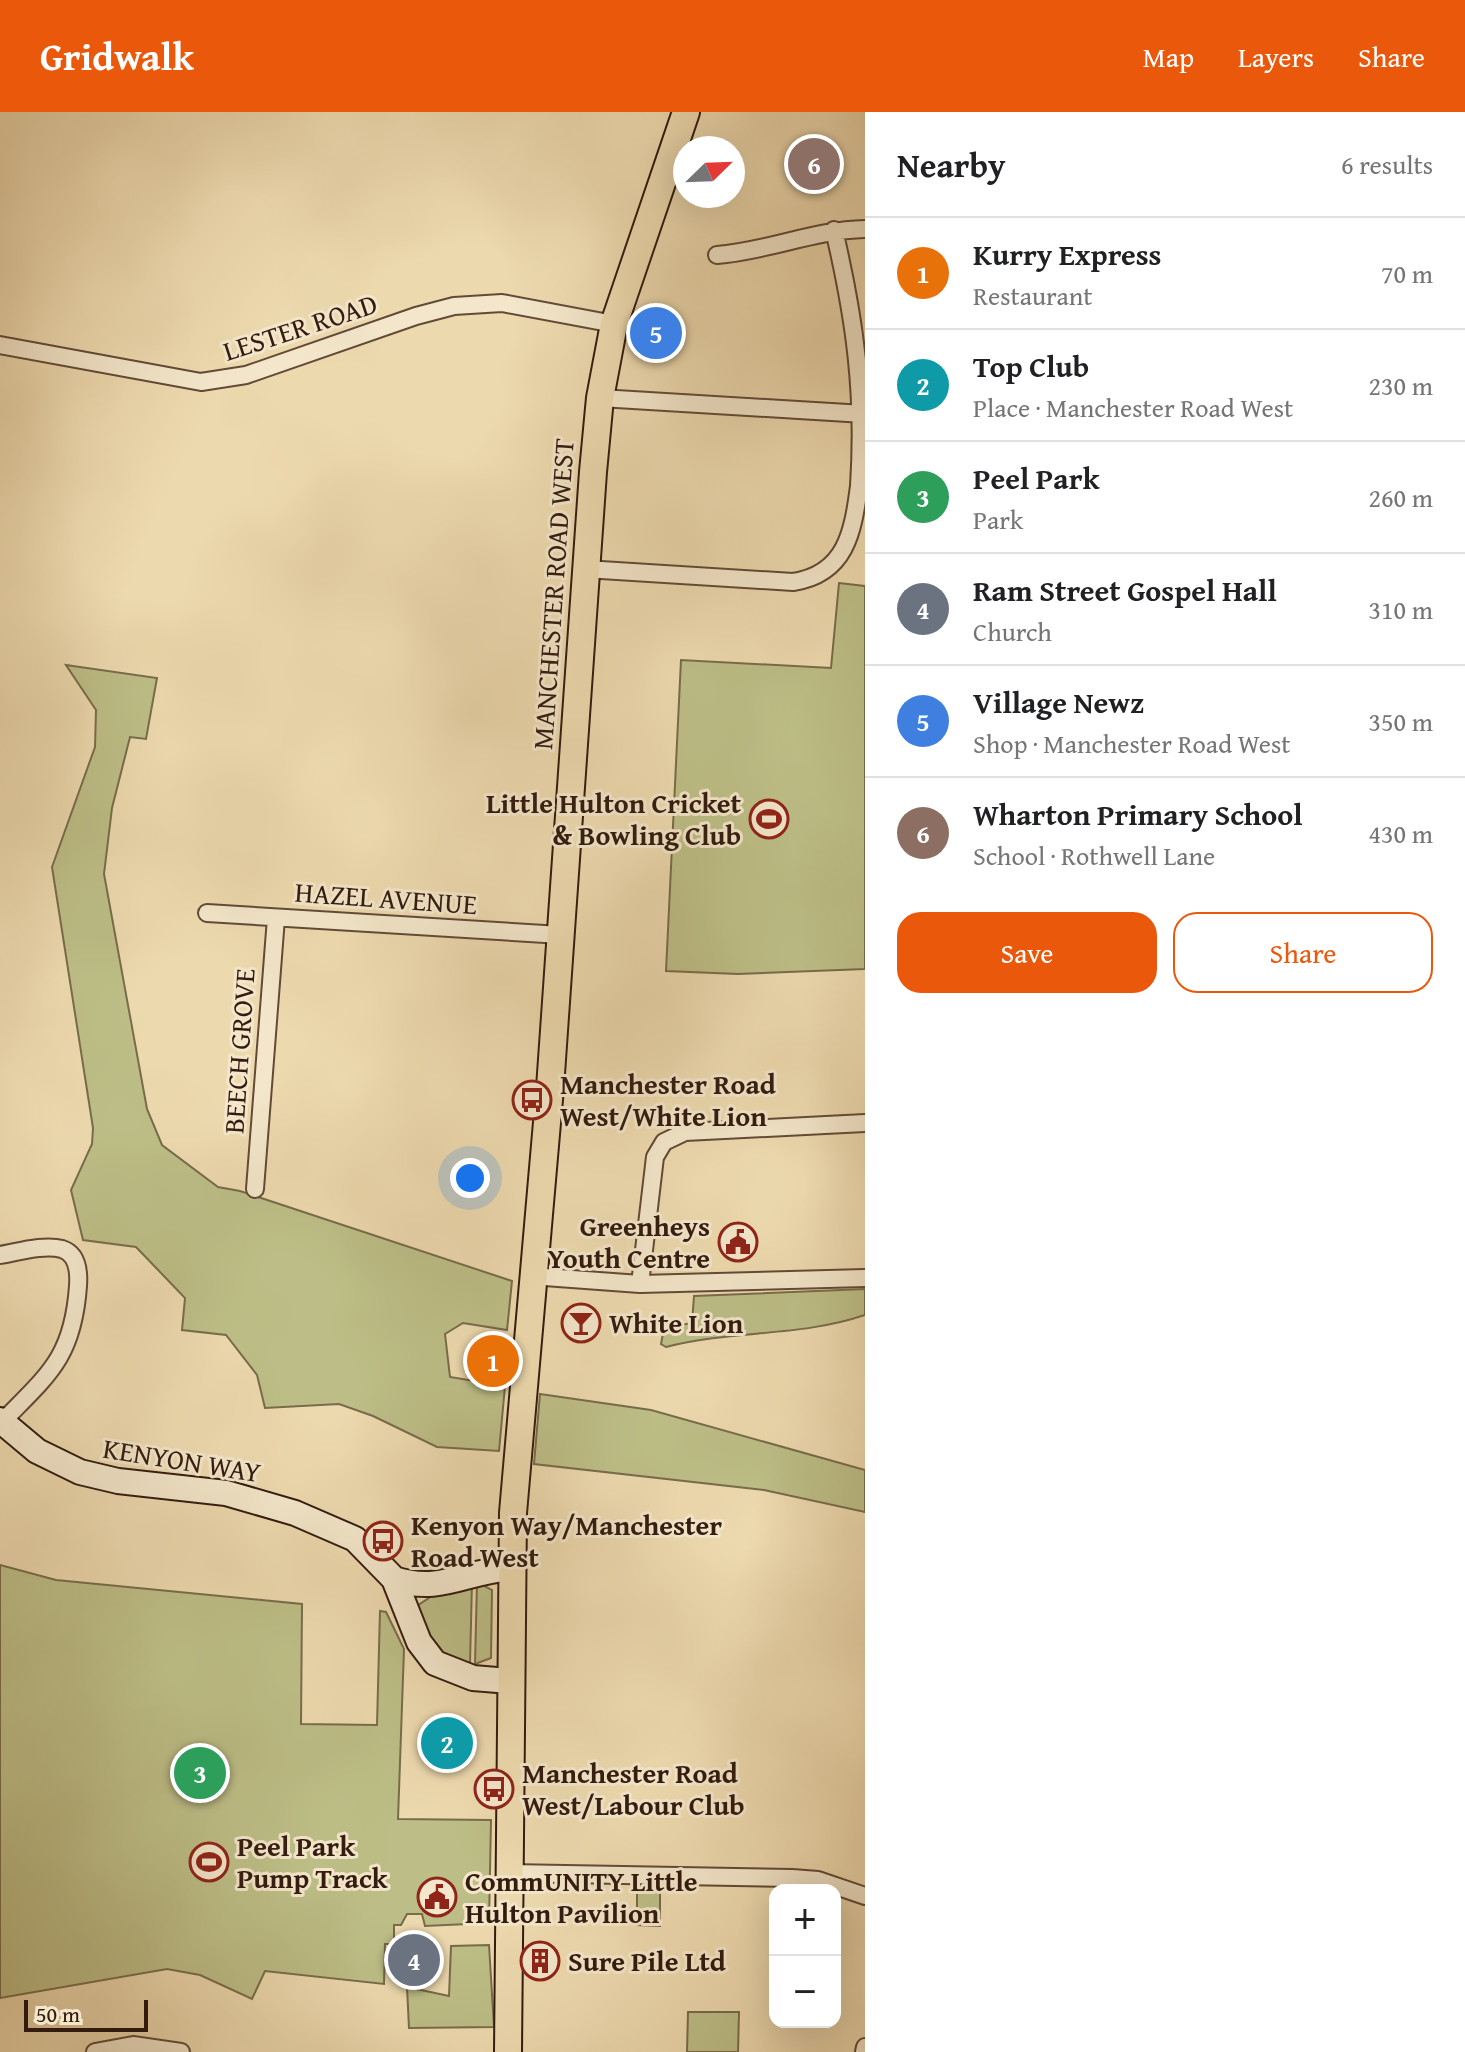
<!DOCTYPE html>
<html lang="en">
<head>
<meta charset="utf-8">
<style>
	:root { --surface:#fff; --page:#f2f2f2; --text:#202124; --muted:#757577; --line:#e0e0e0; --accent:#ea580c }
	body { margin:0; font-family:"Gentium Book Plus",serif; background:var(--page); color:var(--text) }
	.controls { position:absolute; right:24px; bottom:24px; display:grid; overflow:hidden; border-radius:16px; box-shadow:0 8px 32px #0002 }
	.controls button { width:72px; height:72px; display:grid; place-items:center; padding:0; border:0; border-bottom:2px solid var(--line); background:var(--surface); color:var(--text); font:40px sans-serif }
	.compass { position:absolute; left:673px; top:24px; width:72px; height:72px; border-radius:50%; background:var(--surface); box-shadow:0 8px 32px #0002; rotate:67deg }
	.scale { position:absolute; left:24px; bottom:20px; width:124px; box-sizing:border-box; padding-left:8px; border:4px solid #331b0f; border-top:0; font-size:22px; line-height:28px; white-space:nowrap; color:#331b0f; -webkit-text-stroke:6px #f3e6ca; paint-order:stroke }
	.you { position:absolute; left:470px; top:1066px; width:28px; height:28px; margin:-20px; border:6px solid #fff; border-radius:50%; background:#1a73e8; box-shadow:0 0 0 12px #1a73e833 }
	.badge { display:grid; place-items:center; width:52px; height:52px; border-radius:50%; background:var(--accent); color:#fff; font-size:26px; font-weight:700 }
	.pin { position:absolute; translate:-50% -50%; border:4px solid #fff; box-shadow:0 2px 8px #0006 }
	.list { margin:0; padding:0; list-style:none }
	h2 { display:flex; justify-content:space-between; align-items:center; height:104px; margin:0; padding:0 32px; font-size:34px }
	h2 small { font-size:26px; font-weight:400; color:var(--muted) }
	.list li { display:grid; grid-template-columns:52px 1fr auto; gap:24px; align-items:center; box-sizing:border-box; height:112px; padding:0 32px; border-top:2px solid var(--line) }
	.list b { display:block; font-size:30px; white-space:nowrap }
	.list p { margin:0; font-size:26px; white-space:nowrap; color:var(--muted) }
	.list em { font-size:26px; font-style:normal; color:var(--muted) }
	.actions { display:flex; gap:16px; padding:24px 32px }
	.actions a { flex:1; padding:18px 0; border:2px solid var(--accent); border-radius:24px; text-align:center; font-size:28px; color:var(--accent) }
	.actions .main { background:var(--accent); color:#fff }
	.map { position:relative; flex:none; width:865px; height:1940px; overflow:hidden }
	header { display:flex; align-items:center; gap:48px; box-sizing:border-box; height:112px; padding:0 40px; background:var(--accent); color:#fff }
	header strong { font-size:38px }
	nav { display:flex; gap:44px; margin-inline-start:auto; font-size:28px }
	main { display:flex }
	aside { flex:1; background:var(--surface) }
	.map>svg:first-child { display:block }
	.green { fill:#bdbe87; stroke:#786c4b; stroke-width:2 }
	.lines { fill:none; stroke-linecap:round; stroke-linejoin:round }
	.street-casing { stroke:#624a37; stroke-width:20 }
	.secondary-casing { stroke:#331b0f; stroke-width:28 }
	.primary-casing { stroke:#331b0f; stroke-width:30 }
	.street { stroke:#f3e6ca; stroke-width:16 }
	.secondary { stroke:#f3e6ca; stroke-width:24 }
	.primary { stroke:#edd9ae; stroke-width:26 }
	.labels { text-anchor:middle; stroke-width:6; stroke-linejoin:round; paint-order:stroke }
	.street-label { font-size:28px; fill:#331b0f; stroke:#f3e6ca }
	.poi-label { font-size:28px; font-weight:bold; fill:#331b0f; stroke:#f3e6ca; text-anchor:start }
</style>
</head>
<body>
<header>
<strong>Gridwalk</strong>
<nav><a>Map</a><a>Layers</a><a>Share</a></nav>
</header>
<main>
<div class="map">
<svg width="865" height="1940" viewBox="0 0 865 1940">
	<rect width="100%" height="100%" fill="#edd9ae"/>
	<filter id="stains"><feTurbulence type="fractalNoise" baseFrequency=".0025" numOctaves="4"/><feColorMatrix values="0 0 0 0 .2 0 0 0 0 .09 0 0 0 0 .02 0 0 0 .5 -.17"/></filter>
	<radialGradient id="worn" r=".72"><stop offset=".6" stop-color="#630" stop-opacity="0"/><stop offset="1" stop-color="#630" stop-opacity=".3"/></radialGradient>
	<!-- green -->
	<path class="green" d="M 839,471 L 865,474 L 865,857 L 738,862 L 666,859 L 681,548 L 831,556 Z
		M 66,553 L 157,566 L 146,627 L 130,625 L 112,696 L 104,762 L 147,997 L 162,1033 L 218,1075 L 240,1079 L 512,1169 L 507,1218 L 463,1211 L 445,1222 L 450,1265 L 505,1274 L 499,1339 L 437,1335 L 373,1304 L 339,1292 L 265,1296 L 257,1263 L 226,1223 L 182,1218 L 185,1186 L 136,1135 L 83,1128 L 71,1078 L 92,1032 L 93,1016 L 52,755 L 95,635 L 96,598 Z
		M 865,1177 L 865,1203 C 801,1225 731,1218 666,1235 L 661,1232 L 664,1216 L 692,1211 L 694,1184 Z
		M 540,1282 L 651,1298 L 865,1358 L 865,1400 L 764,1378 L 534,1352 Z
		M 0,1453 L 56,1468 L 302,1492 L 301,1612 L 377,1613 L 380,1499 L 386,1500 L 404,1537 L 398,1707 L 491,1708 L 489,1811 L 425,1814 L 422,1802 L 407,1802 L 401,1813 L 394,1813 L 394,1832 L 385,1832 L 384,1872 L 265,1859 L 252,1887 L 200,1863 L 167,1857 L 0,1886 Z
		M 472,1470 L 470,1552 C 431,1546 430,1527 417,1494 L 432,1484 Z
		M 477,1470 L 492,1478 L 491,1546 L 475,1552 Z
		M 637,1775 L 660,1775 L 660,1814 L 637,1813 Z
		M 489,1833 L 494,1915 L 409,1916 L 407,1875 L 449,1884 L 451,1834 Z
		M 688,1900 L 739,1900 L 738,1940 L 687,1940 Z"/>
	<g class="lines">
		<!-- street casing -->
		<g class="street-casing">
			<path id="street" d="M 717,143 C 768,139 814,118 865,117
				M 0,233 L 201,270 L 246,263 L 416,204 L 454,194 L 502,191 L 614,212
				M 600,286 L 864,302
				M 585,457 L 793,470 C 846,462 853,420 859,374 C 865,281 855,208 834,118
				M 207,801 L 561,823
				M 255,1077 L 276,806
				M 0,1143 C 18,1140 44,1132 62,1137 C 78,1142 79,1160 78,1174 C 73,1245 49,1262 2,1310
				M 531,1164 L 640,1172 L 865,1166
				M 640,1172 L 655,1045 L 664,1030 L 685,1020 L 865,1011
				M 509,1761 L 792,1766 L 818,1768 L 865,1784
				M 95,1940 L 133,1933 L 181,1940
				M 864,1940 L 865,1935"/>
		</g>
		<!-- secondary casing -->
		<g class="secondary-casing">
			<path id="secondary" d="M 0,1308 L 37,1339 L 80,1360 L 118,1369 L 226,1381 L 295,1401 L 355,1427 L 394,1467 L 419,1530 L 435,1551 L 473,1566 L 510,1569
				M 394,1467 C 441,1482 465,1459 512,1456"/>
		</g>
		<!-- primary casing -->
		<g class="primary-casing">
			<path id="primary" d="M 508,1940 L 513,1401 L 550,976 L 593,360 L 600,286 L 614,212 L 686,0"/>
		</g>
		<!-- street -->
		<use href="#street" class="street"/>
		<!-- secondary -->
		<use href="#secondary" class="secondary"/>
		<!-- primary -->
		<use href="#primary" class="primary"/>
	</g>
	<!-- icons -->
	<defs>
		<g id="stadium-ring" transform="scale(2)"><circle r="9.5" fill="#f3e6ca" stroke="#8f2418" stroke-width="1.5"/><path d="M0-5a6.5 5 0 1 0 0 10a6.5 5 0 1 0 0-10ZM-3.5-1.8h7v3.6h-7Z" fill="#8f2418"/></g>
		<g id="bus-ring" transform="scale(2)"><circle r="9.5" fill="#f3e6ca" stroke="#8f2418" stroke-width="1.5"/><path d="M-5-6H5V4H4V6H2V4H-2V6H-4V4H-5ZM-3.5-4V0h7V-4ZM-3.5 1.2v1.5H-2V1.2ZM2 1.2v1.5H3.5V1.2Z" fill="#8f2418"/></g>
		<g id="civic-ring" transform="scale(2)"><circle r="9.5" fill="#f3e6ca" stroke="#8f2418" stroke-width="1.5"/><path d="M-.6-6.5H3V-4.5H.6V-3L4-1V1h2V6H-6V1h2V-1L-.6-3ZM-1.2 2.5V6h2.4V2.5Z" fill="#8f2418"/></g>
		<g id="bar-ring" transform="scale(2)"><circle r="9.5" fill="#f3e6ca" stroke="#8f2418" stroke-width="1.5"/><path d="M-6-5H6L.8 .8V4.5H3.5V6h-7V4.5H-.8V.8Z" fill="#8f2418"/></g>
		<g id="building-ring" transform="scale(2)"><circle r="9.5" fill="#f3e6ca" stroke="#8f2418" stroke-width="1.5"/><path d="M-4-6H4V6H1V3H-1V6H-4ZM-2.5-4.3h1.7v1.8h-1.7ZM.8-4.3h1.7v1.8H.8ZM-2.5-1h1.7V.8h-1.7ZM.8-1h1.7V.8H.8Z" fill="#8f2418"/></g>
	</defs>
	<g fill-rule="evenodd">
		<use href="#stadium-ring" x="769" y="707"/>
		<use href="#bus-ring" x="532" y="988"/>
		<use href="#civic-ring" x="738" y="1130"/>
		<use href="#bar-ring" x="581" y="1211"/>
		<use href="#bus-ring" x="383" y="1429"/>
		<use href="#bus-ring" x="494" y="1677"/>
		<use href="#stadium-ring" x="209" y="1750"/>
		<use href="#civic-ring" x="437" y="1785"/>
		<use href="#building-ring" x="540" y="1849"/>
	</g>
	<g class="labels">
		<!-- street labels -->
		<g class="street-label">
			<text transform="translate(300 215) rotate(-18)" y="10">LESTER ROAD</text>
			<text transform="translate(553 482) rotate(-86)" y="10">MANCHESTER ROAD WEST</text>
			<text transform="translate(386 786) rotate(4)" y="10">HAZEL AVENUE</text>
			<text transform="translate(239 939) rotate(-86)" y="10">BEECH GROVE</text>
			<text transform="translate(182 1348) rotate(9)" y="10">KENYON WAY</text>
		</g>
		<!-- poi labels -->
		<g class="poi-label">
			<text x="741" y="701" text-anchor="end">Little Hulton Cricket<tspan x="741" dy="32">&amp; Bowling Club</tspan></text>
			<text x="560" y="982">Manchester Road<tspan x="560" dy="32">West/White Lion</tspan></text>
			<text x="710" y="1124" text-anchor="end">Greenheys<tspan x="710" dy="32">Youth Centre</tspan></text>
			<text x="609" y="1221">White Lion</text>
			<text x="411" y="1423">Kenyon Way/Manchester<tspan x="411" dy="32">Road West</tspan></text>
			<text x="522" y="1671">Manchester Road<tspan x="522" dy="32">West/Labour Club</tspan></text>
			<text x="237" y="1744">Peel Park<tspan x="237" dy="32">Pump Track</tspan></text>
			<text x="465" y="1779">CommUNITY Little<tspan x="465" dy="32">Hulton Pavilion</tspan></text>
			<text x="568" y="1859">Sure Pile Ltd</text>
		</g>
	</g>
	<rect width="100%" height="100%" filter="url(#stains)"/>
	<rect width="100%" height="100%" fill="url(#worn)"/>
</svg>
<div class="controls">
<button>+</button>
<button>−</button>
</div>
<svg class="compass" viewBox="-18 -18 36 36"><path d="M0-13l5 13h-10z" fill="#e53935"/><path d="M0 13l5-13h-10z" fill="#757577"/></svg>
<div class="scale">50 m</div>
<div class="you"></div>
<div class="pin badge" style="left:493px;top:1249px;background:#e8710a">1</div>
<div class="pin badge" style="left:447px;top:1631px;background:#0f9aa8">2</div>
<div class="pin badge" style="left:200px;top:1661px;background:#2e9e5b">3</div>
<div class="pin badge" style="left:414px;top:1848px;background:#6b7280">4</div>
<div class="pin badge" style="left:656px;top:221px;background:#3f7fe0">5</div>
<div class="pin badge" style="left:814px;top:52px;background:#8d6e63">6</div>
</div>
<aside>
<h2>Nearby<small>6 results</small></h2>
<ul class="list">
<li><span class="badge" style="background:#e8710a">1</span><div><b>Kurry Express</b><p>Restaurant</p></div><em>70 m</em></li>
<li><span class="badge" style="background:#0f9aa8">2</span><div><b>Top Club</b><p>Place · Manchester Road West</p></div><em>230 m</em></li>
<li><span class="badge" style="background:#2e9e5b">3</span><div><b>Peel Park</b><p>Park</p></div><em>260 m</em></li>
<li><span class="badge" style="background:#6b7280">4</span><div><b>Ram Street Gospel Hall</b><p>Church</p></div><em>310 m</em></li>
<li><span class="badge" style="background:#3f7fe0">5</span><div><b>Village Newz</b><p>Shop · Manchester Road West</p></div><em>350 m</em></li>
<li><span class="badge" style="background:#8d6e63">6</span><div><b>Wharton Primary School</b><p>School · Rothwell Lane</p></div><em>430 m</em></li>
</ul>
<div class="actions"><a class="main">Save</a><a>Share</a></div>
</aside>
</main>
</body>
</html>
